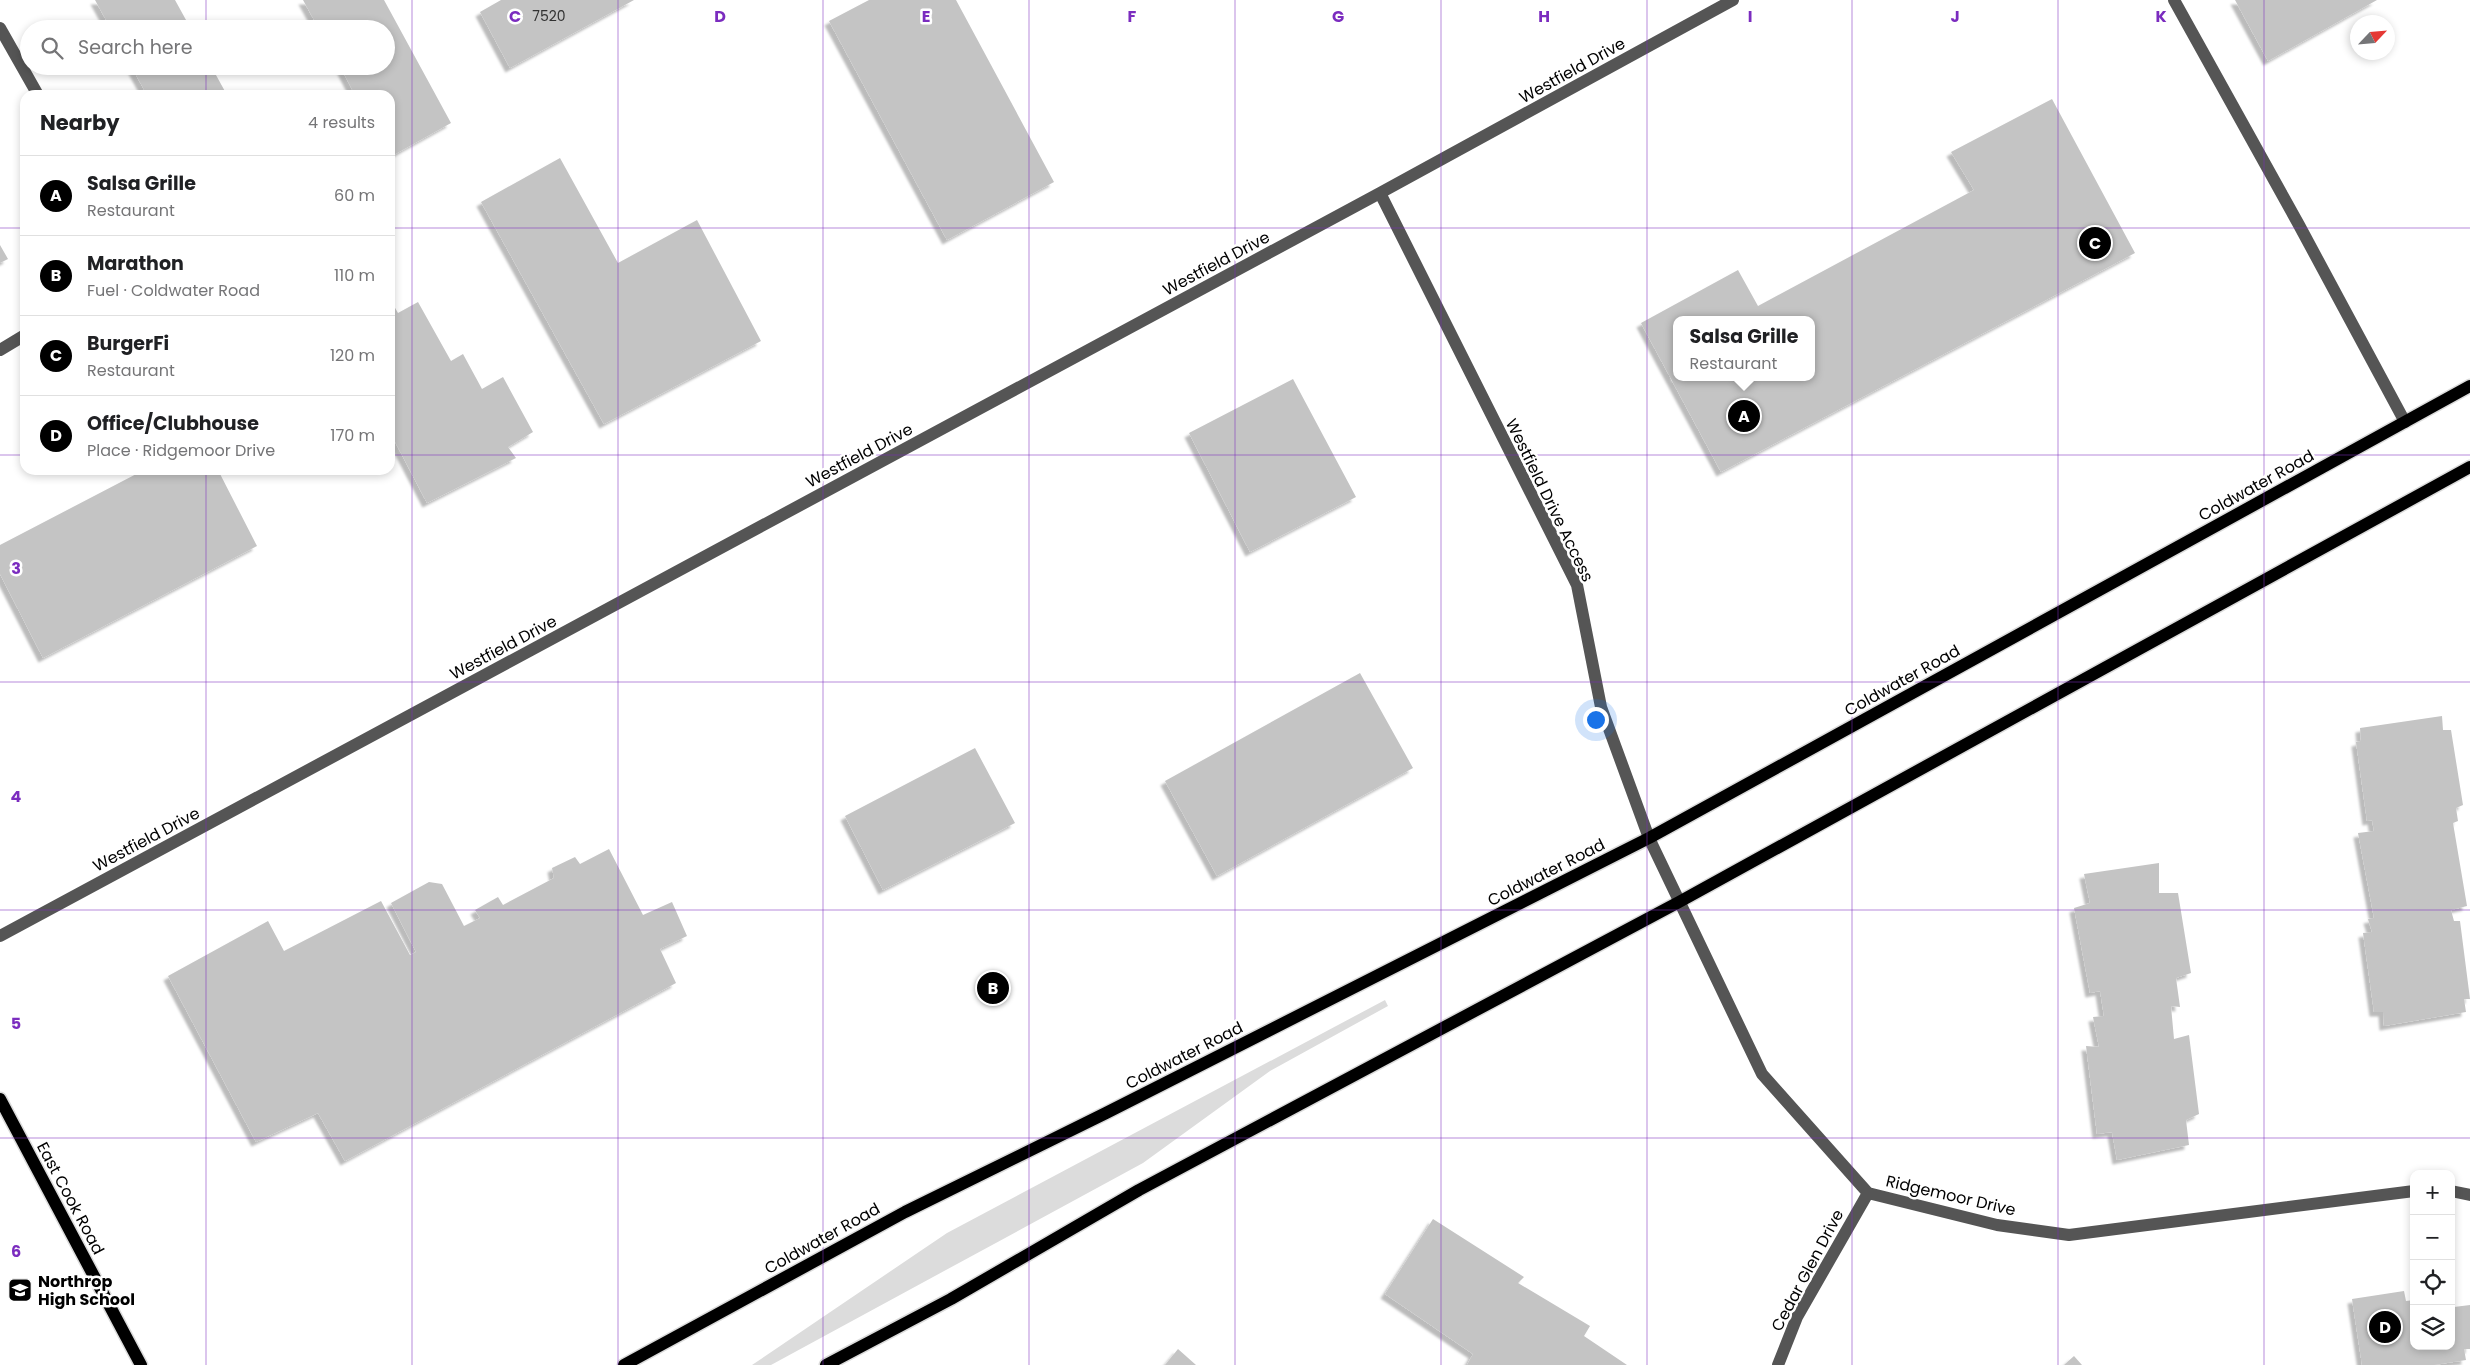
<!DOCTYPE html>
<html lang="en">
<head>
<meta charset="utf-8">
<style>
	:root { --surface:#fff; --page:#f2f2f2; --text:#202124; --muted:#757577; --line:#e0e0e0; --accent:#000 }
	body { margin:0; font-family:Poppins,sans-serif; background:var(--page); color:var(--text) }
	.controls { position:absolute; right:15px; bottom:15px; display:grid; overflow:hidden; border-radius:10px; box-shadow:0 2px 8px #0003 }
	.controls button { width:45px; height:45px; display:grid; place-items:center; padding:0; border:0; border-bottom:1px solid var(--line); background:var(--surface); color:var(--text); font:25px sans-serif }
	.compass { position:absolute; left:2350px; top:15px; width:45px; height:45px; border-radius:50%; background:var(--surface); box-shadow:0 2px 8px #0003; rotate:64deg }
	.you { position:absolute; left:1595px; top:719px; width:18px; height:18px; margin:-12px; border:4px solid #fff; border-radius:50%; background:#1a73e8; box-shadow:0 0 0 8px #1a73e833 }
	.badge { display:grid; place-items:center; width:32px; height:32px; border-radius:50%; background:var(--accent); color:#fff; font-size:16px; font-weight:700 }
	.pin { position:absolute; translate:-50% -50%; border:2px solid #fff; box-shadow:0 1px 5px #0006 }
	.popup { position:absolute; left:1673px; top:316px; width:142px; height:65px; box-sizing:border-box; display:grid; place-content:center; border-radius:10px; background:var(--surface); filter:drop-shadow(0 1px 4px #0005); font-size:16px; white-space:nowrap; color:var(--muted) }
	.popup b { font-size:19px; color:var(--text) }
	.popup::after { content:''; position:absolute; left:50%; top:100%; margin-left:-10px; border:10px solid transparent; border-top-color:var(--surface) }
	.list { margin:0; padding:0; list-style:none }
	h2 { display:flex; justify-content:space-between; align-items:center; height:65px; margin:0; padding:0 20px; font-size:21px }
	h2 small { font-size:16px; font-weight:400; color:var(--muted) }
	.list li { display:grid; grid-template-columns:32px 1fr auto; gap:15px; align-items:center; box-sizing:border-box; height:80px; padding:0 20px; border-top:1px solid var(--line) }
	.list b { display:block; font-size:19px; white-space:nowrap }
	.list p { margin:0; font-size:16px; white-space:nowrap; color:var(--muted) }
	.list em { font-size:16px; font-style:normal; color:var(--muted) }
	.icon { flex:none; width:28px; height:28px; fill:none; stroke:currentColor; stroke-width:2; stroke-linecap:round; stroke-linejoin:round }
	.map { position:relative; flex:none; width:2470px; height:1365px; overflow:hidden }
	.search { position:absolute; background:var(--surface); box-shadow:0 2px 8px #0003; left:20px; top:20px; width:375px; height:55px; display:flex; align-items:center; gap:12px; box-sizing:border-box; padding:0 18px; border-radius:28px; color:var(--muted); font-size:19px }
	.panel { position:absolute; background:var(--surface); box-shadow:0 2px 8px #0003; left:20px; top:90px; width:375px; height:385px; border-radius:15px }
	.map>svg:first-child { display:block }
	.green { fill:#dcdcdc }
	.building { fill:#c4c4c4; fill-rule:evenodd; filter:url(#shadow) }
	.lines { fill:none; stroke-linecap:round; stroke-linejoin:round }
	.major-casing { stroke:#dbdbdb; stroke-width:15 }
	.minor { stroke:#555; stroke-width:12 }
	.major { stroke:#000; stroke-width:12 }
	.grid { fill:none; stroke:#7b2cbf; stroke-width:1; stroke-opacity:0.55 }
	.labels { text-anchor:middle; stroke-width:5; stroke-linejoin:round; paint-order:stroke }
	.number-label { font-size:14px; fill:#313131 }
	.street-label { font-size:16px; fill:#000; stroke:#fff }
	.poi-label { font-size:16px; font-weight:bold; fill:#000; stroke:#fff; text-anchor:start }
	.grid-label { font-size:16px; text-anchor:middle; font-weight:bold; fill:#7b2cbf; stroke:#fff; stroke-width:5; stroke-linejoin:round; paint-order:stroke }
</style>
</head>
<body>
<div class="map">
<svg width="2470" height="1365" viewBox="0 0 2470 1365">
	<defs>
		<filter id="shadow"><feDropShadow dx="-4.5" dy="4.5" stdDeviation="1" flood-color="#0004"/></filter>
	</defs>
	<rect width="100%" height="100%" fill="#fff"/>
	<!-- green -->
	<path class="green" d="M 1385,1000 L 1388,1006 L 1270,1071 L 1143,1163 L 771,1365 L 752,1365 L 947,1233 Z"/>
	<!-- building -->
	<path class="building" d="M 95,0 L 175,0 L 191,29 L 111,29 Z
		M 303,0 L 384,0 L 451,123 L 390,157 L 390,95 L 355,95 L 340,66 L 386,66 L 386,29 L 319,29 Z
		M 501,0 L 634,0 L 510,68 L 480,12 Z
		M 869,0 L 956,0 L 1054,182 L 947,240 L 829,21 Z
		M 2235,0 L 2377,0 L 2268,61 Z
		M 131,66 L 211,66 L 227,95 L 147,95 Z
		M 2052,99 L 2135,253 L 1721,472 L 1641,323 L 1738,270 L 1758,306 L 1974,190 L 1951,152 ZM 1676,320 L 1812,320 L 1812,377 L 1676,377 Z
		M 560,158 L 618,263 L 697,220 L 761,341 L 604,424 L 481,202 Z
		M 0,245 L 8,259 L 0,263 Z
		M 390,299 L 398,313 L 418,302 L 451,361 L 463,354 L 482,389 L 503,377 L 533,432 L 508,447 L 516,458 L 427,503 L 390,432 Z
		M 1293,379 L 1356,497 L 1250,552 L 1189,433 Z
		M 144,470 L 218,470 L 257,546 L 43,658 L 0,574 L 0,545 Z
		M 1360,673 L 1413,768 L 1217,876 L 1165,781 Z
		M 2442,716 L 2443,730 L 2451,730 L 2463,805 L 2456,808 L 2458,821 L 2453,823 L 2467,906 L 2451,910 L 2454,921 L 2460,921 L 2470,999 L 2464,999 L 2466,1012 L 2384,1026 L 2383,1012 L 2374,1012 L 2363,933 L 2372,932 L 2368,919 L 2374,918 L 2358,833 L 2374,831 L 2372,820 L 2367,821 L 2356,742 L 2361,741 L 2360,728 Z
		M 975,748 L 1015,823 L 883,890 L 845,816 Z
		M 609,849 L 643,915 L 672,902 L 687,936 L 660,949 L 676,983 L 345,1161 L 318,1113 L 256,1142 L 168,976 L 268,921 L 284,951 L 381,901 L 410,955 L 416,952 L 391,903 L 429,882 L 442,884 L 464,926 L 480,918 L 475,910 L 498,897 L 503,905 L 554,878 L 552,868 L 575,857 L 580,864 Z
		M 2159,863 L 2159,893 L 2178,893 L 2191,973 L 2176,978 L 2180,1007 L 2171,1006 L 2174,1039 L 2189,1035 L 2199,1114 L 2186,1120 L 2189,1145 L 2117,1160 L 2112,1132 L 2097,1134 L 2086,1046 L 2099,1047 L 2093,1017 L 2104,1016 L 2100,991 L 2090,993 L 2074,908 L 2090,903 L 2084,874 Z
		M 1433,1219 L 1524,1277 L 1518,1283 L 1590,1326 L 1584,1336 L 1627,1365 L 1467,1365 L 1473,1354 L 1385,1294 Z
		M 2404,1291 L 2406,1301 L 2414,1300 L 2414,1346 L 2451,1346 L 2451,1297 L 2454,1307 L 2470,1305 L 2470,1349 L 2464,1349 L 2466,1360 L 2434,1365 L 2362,1365 L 2352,1299 Z
		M 1178,1349 L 1196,1365 L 1165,1365 Z
		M 2074,1356 L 2082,1365 L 2064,1365 Z"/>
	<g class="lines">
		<!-- major casing -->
		<g class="major-casing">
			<path id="major" d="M 0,1099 L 141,1365
				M 624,1365 L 905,1212 L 1106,1113 L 1649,838 L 2470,386
				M 826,1365 L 951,1299 L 1139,1190 L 1679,902 L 2470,467"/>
		</g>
		<!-- minor -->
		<path class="minor" d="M 2174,0 L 2299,225 L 2405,422
			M 0,28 L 38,95
			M 1380,193 L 1577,585 L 1601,707 L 1649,838 L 1762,1074 L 1868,1193 L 1997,1225 L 2069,1235 L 2414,1191
			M 0,350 L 25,335
			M 0,936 L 1380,193 L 1733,0
			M 2451,1191 L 2470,1195
			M 1778,1365 L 1797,1317 L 1868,1193"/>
		<!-- major -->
		<use href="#major" class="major"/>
	</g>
	<!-- grid -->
	<path class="grid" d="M 206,0 L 206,29M 412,0 L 412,1365M 618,0 L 618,1365M 823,0 L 823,1365M 1029,0 L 1029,1365M 1235,0 L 1235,1365M 1441,0 L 1441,1365M 1647,0 L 1647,1365M 1852,0 L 1852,1365M 2058,0 L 2058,1365M 2264,0 L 2264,1365M 206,66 L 206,95M 0,228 L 25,228M 390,228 L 2470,228M 0,455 L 25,455M 390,455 L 2470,455M 206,470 L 206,1365M 0,682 L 2470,682M 0,910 L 2470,910M 0,1138 L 2470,1138"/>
	<!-- icons -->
	<defs>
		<g id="school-square" transform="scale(1.25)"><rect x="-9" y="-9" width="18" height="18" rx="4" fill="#000" stroke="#fff"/><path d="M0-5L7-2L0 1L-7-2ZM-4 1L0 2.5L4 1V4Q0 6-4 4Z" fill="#fff"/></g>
	</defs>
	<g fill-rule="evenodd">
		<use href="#school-square" x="20" y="1290"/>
	</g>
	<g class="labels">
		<!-- number labels -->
		<g class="number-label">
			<text x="549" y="21">7520</text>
		</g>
		<!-- street labels -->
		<g class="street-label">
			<text transform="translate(1572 70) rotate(-29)" y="6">Westfield Drive</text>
			<text transform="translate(1216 263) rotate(-28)" y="6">Westfield Drive</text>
			<text transform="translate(859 455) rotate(-28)" y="6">Westfield Drive</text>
			<text transform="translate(2256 485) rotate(-29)" y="6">Coldwater Road</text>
			<text transform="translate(1550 500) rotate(64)" y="6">Westfield Drive Access</text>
			<text transform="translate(503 647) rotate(-28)" y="6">Westfield Drive</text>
			<text transform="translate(1902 680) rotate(-29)" y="6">Coldwater Road</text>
			<text transform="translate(146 839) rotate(-28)" y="6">Westfield Drive</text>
			<text transform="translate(1546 872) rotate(-27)" y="6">Coldwater Road</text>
			<text transform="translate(1184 1055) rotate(-27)" y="6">Coldwater Road</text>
			<text transform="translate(1951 1195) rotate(13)" y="6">Ridgemoor Drive</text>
			<text transform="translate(71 1198) rotate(62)" y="6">East Cook Road</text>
			<text transform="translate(822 1238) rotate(-29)" y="6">Coldwater Road</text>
			<text transform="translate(1807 1270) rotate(-62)" y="6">Cedar Glen Drive</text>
		</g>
		<!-- poi labels -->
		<g class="poi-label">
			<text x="38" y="1287">Northrop<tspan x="38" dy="18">High School</tspan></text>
		</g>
	</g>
	<g class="grid-label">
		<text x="515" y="22">C</text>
		<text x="720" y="22">D</text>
		<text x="926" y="22">E</text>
		<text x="1132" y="22">F</text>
		<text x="1338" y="22">G</text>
		<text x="1544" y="22">H</text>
		<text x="1750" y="22">I</text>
		<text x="1955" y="22">J</text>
		<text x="2161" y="22">K</text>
		<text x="16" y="574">3</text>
		<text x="16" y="802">4</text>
		<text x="16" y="1029">5</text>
		<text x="16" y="1257">6</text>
	</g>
</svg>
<div class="controls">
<button>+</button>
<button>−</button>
<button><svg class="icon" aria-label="locate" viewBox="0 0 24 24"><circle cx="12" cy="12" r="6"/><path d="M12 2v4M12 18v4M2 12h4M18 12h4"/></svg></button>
<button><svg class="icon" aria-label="layers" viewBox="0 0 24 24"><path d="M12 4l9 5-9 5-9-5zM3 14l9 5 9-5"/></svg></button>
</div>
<svg class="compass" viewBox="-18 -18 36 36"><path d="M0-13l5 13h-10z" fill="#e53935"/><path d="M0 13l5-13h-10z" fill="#757577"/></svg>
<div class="you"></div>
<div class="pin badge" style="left:1744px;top:416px">A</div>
<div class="popup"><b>Salsa Grille</b>Restaurant</div>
<div class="pin badge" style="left:993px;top:988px">B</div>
<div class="pin badge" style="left:2095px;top:243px">C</div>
<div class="pin badge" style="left:2385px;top:1327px">D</div>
<div class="search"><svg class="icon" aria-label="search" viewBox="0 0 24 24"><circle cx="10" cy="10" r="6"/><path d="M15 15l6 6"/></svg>Search here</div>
<section class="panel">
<h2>Nearby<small>4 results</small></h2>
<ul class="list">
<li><span class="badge">A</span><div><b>Salsa Grille</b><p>Restaurant</p></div><em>60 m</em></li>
<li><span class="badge">B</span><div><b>Marathon</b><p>Fuel · Coldwater Road</p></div><em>110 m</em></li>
<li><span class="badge">C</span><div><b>BurgerFi</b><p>Restaurant</p></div><em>120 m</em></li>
<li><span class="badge">D</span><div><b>Office/Clubhouse</b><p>Place · Ridgemoor Drive</p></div><em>170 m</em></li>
</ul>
</section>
</div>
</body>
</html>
